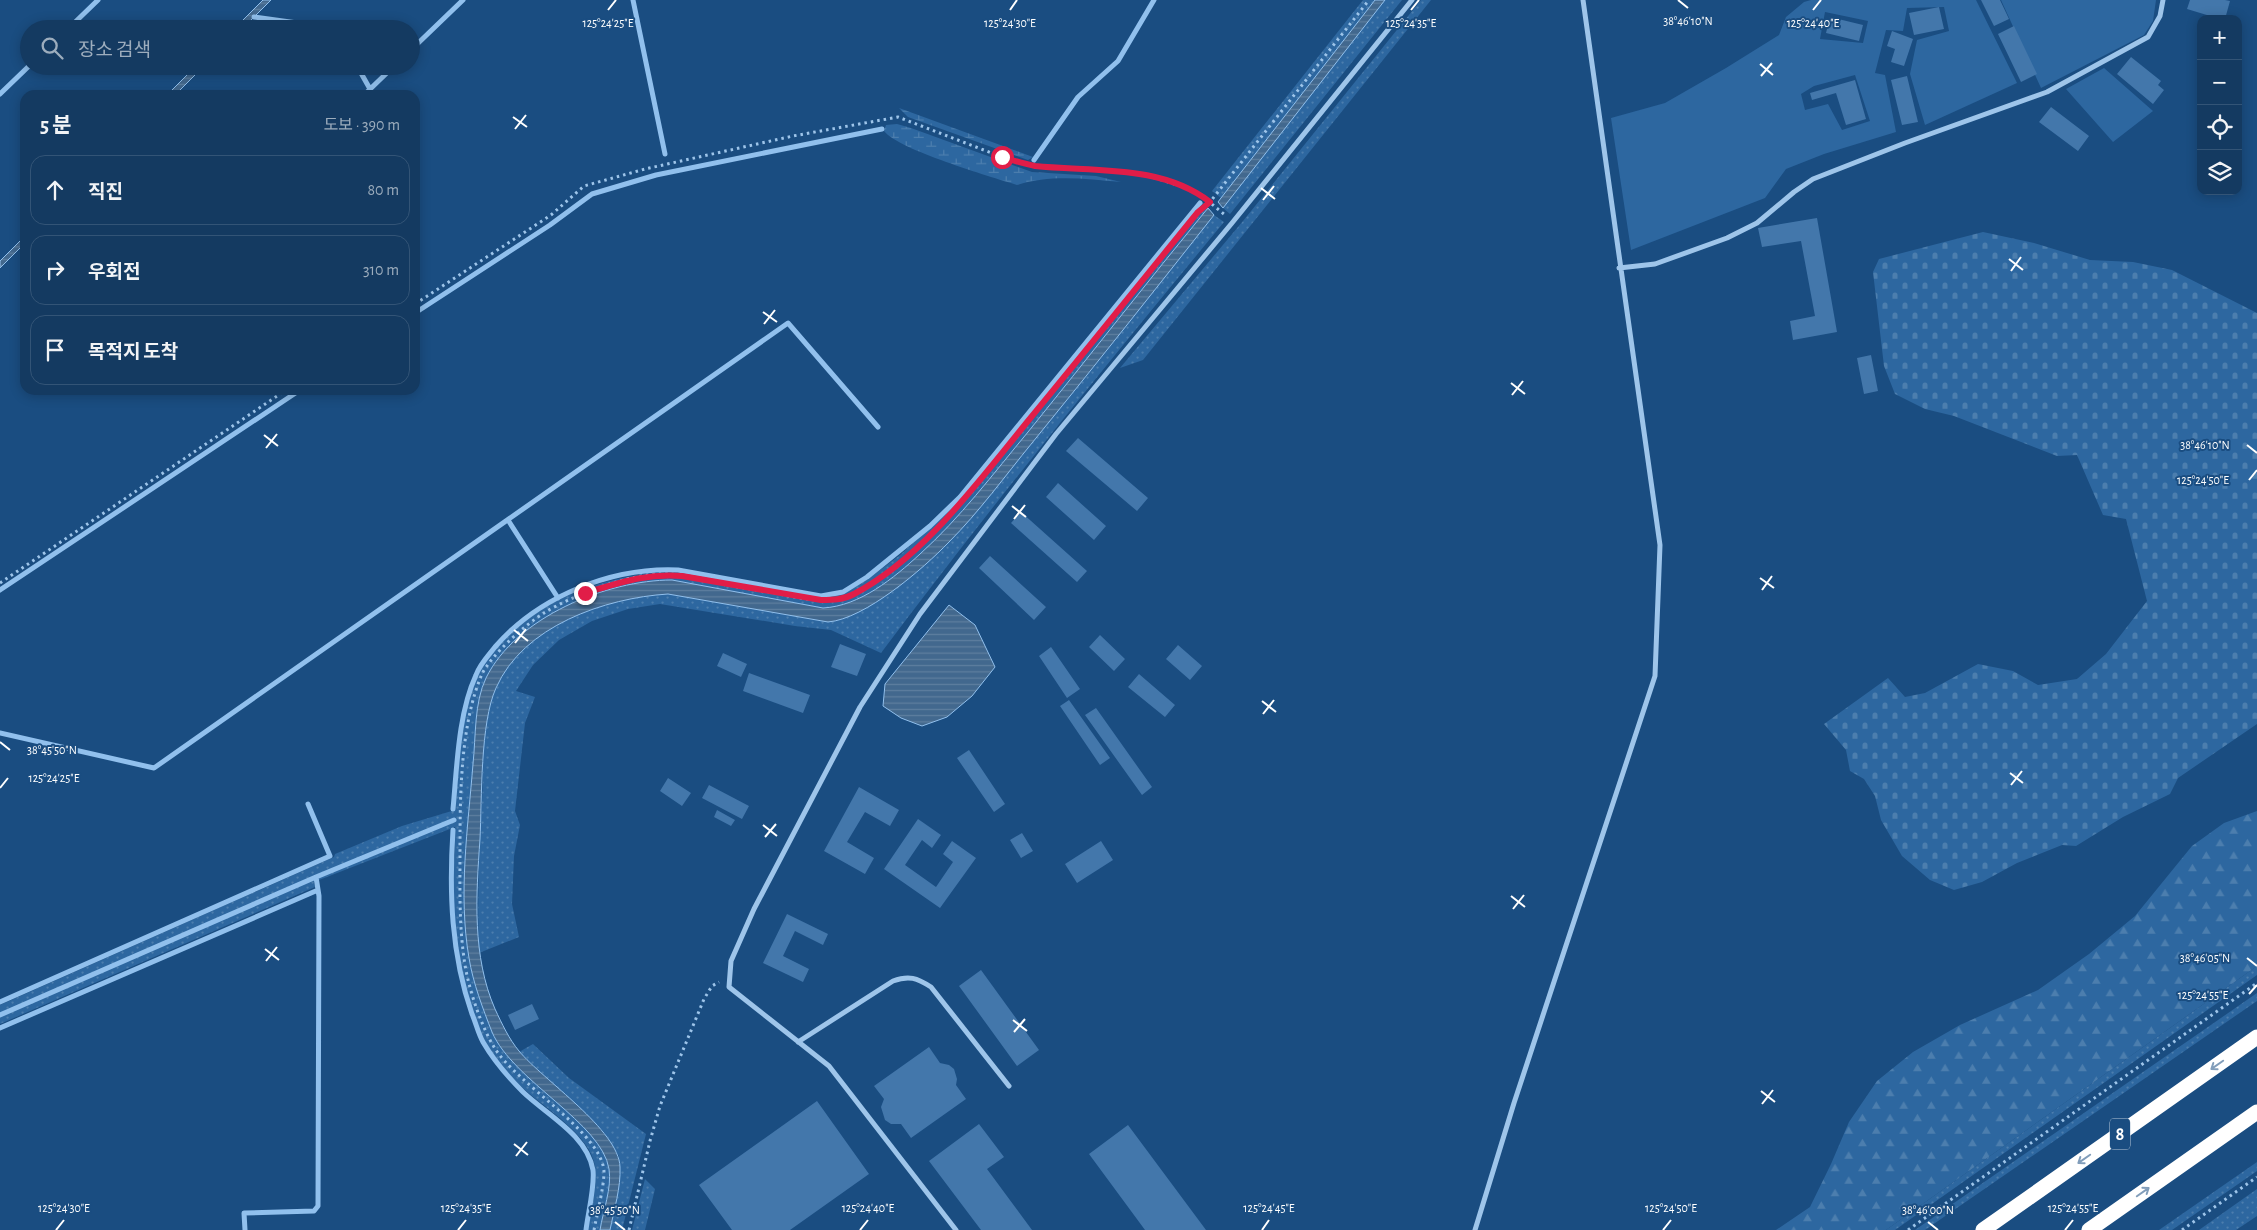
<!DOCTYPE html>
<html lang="ko">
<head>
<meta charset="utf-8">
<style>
	:root { --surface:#143a61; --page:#1d4167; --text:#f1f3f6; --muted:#9dadbd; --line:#335476 }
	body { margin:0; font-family:"Alegreya Sans","Noto Sans KR",sans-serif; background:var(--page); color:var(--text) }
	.controls { position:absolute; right:15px; top:15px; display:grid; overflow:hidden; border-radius:10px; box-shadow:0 2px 12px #0003 }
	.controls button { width:45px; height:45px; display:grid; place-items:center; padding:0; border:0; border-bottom:1px solid var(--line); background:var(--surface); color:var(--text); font:25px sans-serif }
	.stop { position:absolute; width:15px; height:15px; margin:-11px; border:4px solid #e11d48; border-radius:50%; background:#fff }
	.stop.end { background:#e11d48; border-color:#fff; box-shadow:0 1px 5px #0008 }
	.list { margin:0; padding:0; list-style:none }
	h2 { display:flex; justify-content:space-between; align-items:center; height:65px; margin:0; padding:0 20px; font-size:21px }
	h2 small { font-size:16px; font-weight:400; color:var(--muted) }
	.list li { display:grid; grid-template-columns:32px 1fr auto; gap:15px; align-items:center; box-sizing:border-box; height:70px; margin:0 10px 10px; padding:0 10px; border:1px solid var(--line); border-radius:15px }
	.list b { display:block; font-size:19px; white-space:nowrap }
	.list em { font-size:16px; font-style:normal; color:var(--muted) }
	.icon { flex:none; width:28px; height:28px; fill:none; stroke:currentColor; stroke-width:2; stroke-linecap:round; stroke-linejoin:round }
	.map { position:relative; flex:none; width:2257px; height:1230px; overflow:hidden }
	.search { position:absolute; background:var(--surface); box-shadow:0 2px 12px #0003; left:20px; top:20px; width:400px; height:55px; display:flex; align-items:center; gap:12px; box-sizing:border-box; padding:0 18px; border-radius:28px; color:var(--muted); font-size:19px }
	.panel { position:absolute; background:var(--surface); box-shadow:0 2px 12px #0003; left:20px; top:90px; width:400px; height:305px; border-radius:15px }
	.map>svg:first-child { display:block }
	.grass { fill:url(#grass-dots) }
	.forest { fill:url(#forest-firs) }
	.wetland { fill:url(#wetland-marsh) }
	.cemetery { fill:url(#cemetery-stones) }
	.garden { fill:#2d67a0; fill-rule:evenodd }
	.water { fill:url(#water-rules); stroke:#91c0ed }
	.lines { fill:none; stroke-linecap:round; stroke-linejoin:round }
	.stream { stroke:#91c0ed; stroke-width:5 }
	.building { fill:#4377ab }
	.path { stroke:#9ec5ea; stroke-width:3; stroke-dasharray:2.5 4; stroke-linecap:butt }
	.minor { stroke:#9ec5ea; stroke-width:5 }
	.motorway { stroke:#fff; stroke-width:15 }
	.oneway { stroke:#819dba }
	.route { stroke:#e11d48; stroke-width:6 }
	.ticks { fill:none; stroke:#fff; stroke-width:2 }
	.labels { text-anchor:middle; stroke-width:4; stroke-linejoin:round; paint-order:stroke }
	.shield { fill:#1a4d81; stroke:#bacad9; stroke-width:1 }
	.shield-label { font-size:18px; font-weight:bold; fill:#fff }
	.ticks-label { font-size:12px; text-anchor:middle; fill:#fff; stroke:#1a4d81; stroke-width:4; stroke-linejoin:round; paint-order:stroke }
</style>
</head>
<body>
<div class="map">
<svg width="2257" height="1230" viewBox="0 0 2257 1230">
	<defs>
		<pattern id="grass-dots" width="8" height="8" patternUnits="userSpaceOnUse" patternTransform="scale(1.25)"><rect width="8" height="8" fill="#2d67a0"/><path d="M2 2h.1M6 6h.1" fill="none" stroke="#4c7eae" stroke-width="1.8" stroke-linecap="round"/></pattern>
		<pattern id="forest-firs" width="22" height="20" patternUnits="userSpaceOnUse" patternTransform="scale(1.25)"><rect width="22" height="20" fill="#2d67a0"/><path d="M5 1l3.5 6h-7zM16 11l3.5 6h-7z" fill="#4c7eae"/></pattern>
		<pattern id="wetland-marsh" width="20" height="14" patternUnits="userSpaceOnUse" patternTransform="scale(1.25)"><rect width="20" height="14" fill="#2d67a0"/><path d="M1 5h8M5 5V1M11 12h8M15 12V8" fill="none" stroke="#4c7eae"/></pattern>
		<pattern id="cemetery-stones" width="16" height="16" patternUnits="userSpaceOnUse" patternTransform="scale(1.25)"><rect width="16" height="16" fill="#2d67a0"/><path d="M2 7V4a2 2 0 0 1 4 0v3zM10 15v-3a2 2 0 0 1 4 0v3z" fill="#4c7eae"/></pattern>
		<pattern id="water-rules" width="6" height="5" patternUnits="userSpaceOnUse" patternTransform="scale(1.25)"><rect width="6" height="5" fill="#42688e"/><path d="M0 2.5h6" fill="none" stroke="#5e7f9f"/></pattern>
	</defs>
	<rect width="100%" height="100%" fill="#1a4d81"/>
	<!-- grass -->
	<path class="grass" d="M 1363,0 L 1375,0 L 1221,198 L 1212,191 Z
		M 1385,0 L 1402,0 L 1230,214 L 1223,208 Z
		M 1421,0 L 1431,0 L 1143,360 L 1120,368 L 1243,221 Z
		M 1203,203 L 1208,208 C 1147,282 1088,358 1028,432 C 993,474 960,518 920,554 C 894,578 860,606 823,608 L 672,580 C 607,580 516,617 486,678 C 474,703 476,736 473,764 C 468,827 458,894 469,958 C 473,983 483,1009 492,1032 C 513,1081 602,1123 609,1169 C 612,1188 603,1211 600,1230 L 588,1230 C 591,1210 598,1186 595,1166 C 590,1135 546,1109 524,1089 C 509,1075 494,1058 484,1039 C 461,994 453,938 453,888 C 453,868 456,847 455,827 L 314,882 L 315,887 L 0,1024 L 0,1005 L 334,857 L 335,854 L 402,826 L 455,810 C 459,770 460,710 478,675 C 512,607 604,572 676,572 L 821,597 L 844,594 L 868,579 L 900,555 L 962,498 Z
		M 1214,215 L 1224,222 C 1107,364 991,506 881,653 L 831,630 L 795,626 L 660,604 L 628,609 L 592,621 L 559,640 L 533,665 L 516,691 L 535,697 L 525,723 L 515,811 L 520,825 L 514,856 L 512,904 L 519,937 L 479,953 C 477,902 479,852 482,801 C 484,765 481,722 496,689 C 522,626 605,598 668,594 L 828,622 L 902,584 L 950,541 L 974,514 L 1102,357 Z
		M 2257,966 L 2257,975 L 1895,1230 L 1886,1230 Z
		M 2257,993 L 2257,1001 L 1925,1230 L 1915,1230 Z
		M 533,1044 L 569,1078 L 646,1134 L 622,1230 L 610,1230 L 619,1182 L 619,1156 L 603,1131 L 519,1052 Z
		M 2257,1162 L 2257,1171 L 2172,1230 L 2159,1230 Z
		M 645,1179 L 655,1189 L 645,1230 L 632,1230 Z
		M 2257,1189 L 2257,1216 L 2236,1230 L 2199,1230 Z"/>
	<!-- forest -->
	<path class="forest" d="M 2257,811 L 2257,966 L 1886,1230 L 1776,1230 L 1810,1207 L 1831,1164 L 1849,1122 L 1877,1081 L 1913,1052 L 1960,1025 L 2038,990 L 2089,954 L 2135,916 L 2192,846 L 2224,823 Z"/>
	<!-- wetland -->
	<path class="wetland" d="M 899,108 L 1033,157 L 1028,160 L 908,117 Z
		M 897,124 L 911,128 L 1032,172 L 1096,176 L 1121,182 C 1086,179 1051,174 1017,185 C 989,176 899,150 884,131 L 886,125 Z"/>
	<!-- cemetery -->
	<path class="cemetery" d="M 1983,232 L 2034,243 L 2090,260 L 2133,262 L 2172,270 L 2257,313 L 2257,724 L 2178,778 L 2170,794 L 2123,817 L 2076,846 L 2062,845 L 2017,863 L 1982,882 L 1954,890 L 1930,880 L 1902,856 L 1881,820 L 1875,796 L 1864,779 L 1850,771 L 1846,750 L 1824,724 L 1888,678 L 1905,697 L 1925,693 L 1978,664 L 2013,671 L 2038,685 L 2077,679 L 2106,654 L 2147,601 L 2126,519 L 2103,515 L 2077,455 L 2057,456 L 1954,416 L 1925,409 L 1895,394 L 1884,366 L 1873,272 L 1879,259 Z"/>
	<!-- garden -->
	<path class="garden" d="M 1811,0 L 1976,0 L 2017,83 L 1925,125 L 1910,74 L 1917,40 L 1949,31 L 1944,7 L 1907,8 L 1903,31 L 1886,30 L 1875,73 L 1885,75 L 1896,132 L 1824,154 L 1786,169 L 1765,198 L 1631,250 L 1611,118 L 1665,103 L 1726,68 L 1779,35 L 1786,17 L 1804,2 ZM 1825,12 L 1868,21 L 1863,43 L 1820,39 ZM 1855,75 L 1870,121 L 1842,130 L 1828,104 L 1805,110 L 1801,94 L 1814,86 Z
		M 2001,0 L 2156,0 L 2153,21 L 2144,35 L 2041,88 Z
		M 2104,68 L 2153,111 L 2113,142 L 2066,89 Z"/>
	<!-- water -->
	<path class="water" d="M 263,0 L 271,0 L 242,29 L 234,29 Z
		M 1375,0 L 1385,0 L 1223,208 L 1218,202 L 1221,198 Z
		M 196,66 L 204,66 L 175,95 L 167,95 Z
		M 1208,208 L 1214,215 C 1154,291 1094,367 1032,443 C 1005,476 979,512 949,542 C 923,569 865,619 828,622 L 668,594 C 605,598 523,626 496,688 C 480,723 482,799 480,839 C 476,896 472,956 495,1009 C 502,1024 509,1039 519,1051 C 543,1080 619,1130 620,1167 C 621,1187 614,1210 610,1230 L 600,1230 C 603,1211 612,1188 609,1169 C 602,1123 513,1081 492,1032 C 483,1009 473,983 469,958 C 458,894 468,827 473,764 C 476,736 474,703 486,678 C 516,617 607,580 672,580 L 823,608 C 860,606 894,578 920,554 C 960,518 993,474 1028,432 C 1088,358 1147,282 1208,208 Z
		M 25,236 L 25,243 L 0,268 L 0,261 Z
		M 949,605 L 975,625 L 995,667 L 972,696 L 947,717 L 922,726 L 901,718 L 883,706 L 885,684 Z"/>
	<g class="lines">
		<!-- stream -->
		<path class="stream" d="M 633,0 L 665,154
			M 254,17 L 319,26 L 323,29
			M 68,29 L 98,0
			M 411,50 L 463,0
			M 357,66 L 370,89
			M 0,94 L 29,66
			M 364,95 L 394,66
			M 1034,160 L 1078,97 L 1118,61 L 1154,0
			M 415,313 L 550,225 L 592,194 L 656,175 L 882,129
			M 508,520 L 558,598
			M 0,590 L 300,390
			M 0,733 L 154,768 L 788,323 L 878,427
			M 453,809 C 457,767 458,714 476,675 C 480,664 488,656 495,647 C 539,596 612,567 678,570 L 821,596 L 843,592 L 867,577 L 930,526 L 960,497 L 1200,203
			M 453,830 C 449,892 451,954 472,1014 C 476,1023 478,1033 483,1042 C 494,1061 508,1077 523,1092 C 547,1115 587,1135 593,1170 C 595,1186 588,1213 586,1230
			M 0,1002 L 330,856 L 308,804
			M 0,1015 L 316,877 L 454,820
			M 0,1028 L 318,890
			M 245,1230 L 244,1213 L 314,1211 L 318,1206 L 319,896 L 316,877"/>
	</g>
	<!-- building -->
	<path class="building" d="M 1981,0 L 2000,0 L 2009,19 L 1994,26 Z
		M 2190,0 L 2225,0 L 2230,1 L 2225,19 L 2220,19 L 2187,9 Z
		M 1939,7 L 1944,29 L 1914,35 L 1909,13 Z
		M 1830,17 L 1863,25 L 1859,41 L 1826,33 Z
		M 2014,26 L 2037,74 L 2021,82 L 1998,34 Z
		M 1892,31 L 1913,39 L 1904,66 L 1891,62 L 1895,49 L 1887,46 Z
		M 2131,57 L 2161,81 L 2158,85 L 2164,90 L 2153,104 L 2117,74 Z
		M 1907,76 L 1918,122 L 1902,125 L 1891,80 Z
		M 1855,80 L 1866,119 L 1846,125 L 1836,93 L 1812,100 L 1810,93 Z
		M 2051,107 L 2089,136 L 2078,151 L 2039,122 Z
		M 1817,218 L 1837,332 L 1793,340 L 1790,321 L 1815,316 L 1801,241 L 1762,247 L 1758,228 Z
		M 1871,355 L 1878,391 L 1864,394 L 1857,358 Z
		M 1078,438 L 1148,498 L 1137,511 L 1066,451 Z
		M 1058,483 L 1106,526 L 1094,540 L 1046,497 Z
		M 1021,512 L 1087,571 L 1077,582 L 1011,523 Z
		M 990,556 L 1046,607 L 1034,620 L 979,568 Z
		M 1100,635 L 1125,659 L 1114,671 L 1089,647 Z
		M 840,644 L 866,654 L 857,676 L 831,667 Z
		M 1178,645 L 1202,666 L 1190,680 L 1166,659 Z
		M 1051,647 L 1080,689 L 1067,698 L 1039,656 Z
		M 723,653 L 747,664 L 741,677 L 717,666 Z
		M 749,673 L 810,695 L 803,713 L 743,691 Z
		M 1139,674 L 1175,705 L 1165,717 L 1128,687 Z
		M 1069,700 L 1110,758 L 1100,765 L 1060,706 Z
		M 1096,708 L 1152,787 L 1142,795 L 1085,715 Z
		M 969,750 L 1005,804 L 994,812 L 957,758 Z
		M 668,778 L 691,793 L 682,806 L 660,791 Z
		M 709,785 L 749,806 L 742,819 L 702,798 Z
		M 859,787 L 899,810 L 890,826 L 865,812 L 847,842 L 874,858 L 865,874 L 824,851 Z
		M 717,810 L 735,820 L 731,826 L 714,817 Z
		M 918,819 L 941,835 L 932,848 L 922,840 L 905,865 L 936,887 L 953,862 L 943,854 L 952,841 L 976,858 L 940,908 L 884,869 Z
		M 1022,833 L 1033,851 L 1021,858 L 1010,840 Z
		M 1101,841 L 1113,860 L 1077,883 L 1065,864 Z
		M 787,914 L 828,934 L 823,945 L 795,931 L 783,956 L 809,969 L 803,982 L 763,963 Z
		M 981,970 L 1039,1050 L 1017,1066 L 959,986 Z
		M 532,1004 L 539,1019 L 515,1030 L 508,1015 Z
		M 929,1047 L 940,1063 L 949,1065 L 954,1069 L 957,1079 L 956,1085 L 966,1099 L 911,1138 L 901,1124 L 891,1124 L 885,1120 L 881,1107 L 884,1099 L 874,1086 Z
		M 817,1101 L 869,1174 L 790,1230 L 732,1230 L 699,1185 Z
		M 979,1124 L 1004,1157 L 987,1169 L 1032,1230 L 981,1230 L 929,1161 Z
		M 1128,1125 L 1206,1230 L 1145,1230 L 1089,1154 Z"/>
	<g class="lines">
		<!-- path -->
		<path class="path" d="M 415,304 L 551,215 L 584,186 L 645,169 L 793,136 L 898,117 L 1002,157 L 1033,166 L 1109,170 L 1152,177 L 1184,187 L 1201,195 L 1225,215
			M 0,583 L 286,390
			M 594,1230 C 597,1214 604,1187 604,1172 C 603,1133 515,1083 494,1047 C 480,1024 467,984 464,958 C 459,923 460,888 460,853 C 460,798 460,725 482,674 C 492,654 525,625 544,613 C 573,595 626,575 660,574 C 677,573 695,579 712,582 C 731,586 750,589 769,592 C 791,596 817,603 839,599 C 879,592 937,527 965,498 L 1198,212 L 1210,202 L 1369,0
			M 629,1230 L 650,1141 L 660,1106 L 704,999 L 712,986 L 719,982
			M 1908,1230 L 2257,983
			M 2182,1230 L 2257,1177"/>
		<!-- minor -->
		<path class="minor" d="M 1619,268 L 1655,264 L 1727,238 L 1757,223 L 1794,192 L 1813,179 L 1905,143 L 2047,92 L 2148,37 L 2160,16 L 2163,0
			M 798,1042 L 893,981 C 909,975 917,978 931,987 L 1009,1086
			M 956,1230 L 829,1066 L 729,987 L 731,961 L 754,909 L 860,707 L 920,614 L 1056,434 L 1232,223 L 1412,0
			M 1475,1230 L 1514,1103 L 1655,676 L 1660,545 L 1583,0"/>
		<!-- motorway -->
		<path class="motorway" d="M 1983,1230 L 2257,1037
			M 2089,1230 L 2257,1112"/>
	</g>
	<!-- one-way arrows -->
	<defs><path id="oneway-shaft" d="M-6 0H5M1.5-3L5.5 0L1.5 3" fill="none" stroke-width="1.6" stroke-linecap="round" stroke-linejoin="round" transform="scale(1.25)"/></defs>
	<g class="oneway">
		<use href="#oneway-shaft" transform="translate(2217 1065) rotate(145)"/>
		<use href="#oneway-shaft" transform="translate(2084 1159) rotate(145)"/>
		<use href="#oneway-shaft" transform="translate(2143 1192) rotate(-35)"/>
	</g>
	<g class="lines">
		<!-- route -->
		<path class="route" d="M 585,593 C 619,583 646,573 682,576 L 821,600 C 832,600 843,600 854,594 C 923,558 979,481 1028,421 C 1085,352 1141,282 1198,212 L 1210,202 C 1161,164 1093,172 1035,166 C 1024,164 1012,160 1002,157"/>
	</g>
	<!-- ticks -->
	<path class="ticks" d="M 1678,0 L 1688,8M 608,10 L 616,0M 1010,10 L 1017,0M 1411,10 L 1419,0M 1813,10 L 1821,0M 1760,64 L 1773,75M 1761,76 L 1772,63M 513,117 L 527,127M 515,129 L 526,115M 1261,188 L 1275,199M 1263,200 L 1274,186M 2009,259 L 2023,270M 2011,271 L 2021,257M 763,312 L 777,322M 764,324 L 775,310M 1511,383 L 1525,394M 1512,395 L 1523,381M 264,435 L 278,446M 2247,445 L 2257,453M 266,448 L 277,434M 2249,480 L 2257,470M 1012,506 L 1026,517M 1014,519 L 1025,505M 1760,578 L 1774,588M 1762,590 L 1772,576M 514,630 L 528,641M 515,643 L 526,629M 1262,701 L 1276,712M 1263,714 L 1274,700M 0,742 L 10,750M 2010,773 L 2023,783M 2011,785 L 2022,771M 0,788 L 8,778M 763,825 L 777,836M 765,837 L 776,824M 1511,896 L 1525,907M 1513,909 L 1524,895M 265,949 L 279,960M 2247,958 L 2257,966M 266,961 L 277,947M 2249,994 L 2257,985M 1013,1020 L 1027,1031M 1014,1032 L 1025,1019M 1761,1091 L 1775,1102M 1762,1104 L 1773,1090M 514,1144 L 528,1155M 516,1156 L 527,1142M 615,1222 L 625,1230M 1928,1222 L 1938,1230M 56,1230 L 64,1220M 458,1230 L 466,1220M 860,1230 L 868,1220M 1262,1230 L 1269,1220M 1663,1230 L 1671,1220M 2065,1230 L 2073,1220"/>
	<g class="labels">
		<!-- shield labels -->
		<rect class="shield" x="2110" y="1118.5" width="20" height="31" rx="4"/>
		<g class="shield-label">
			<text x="2120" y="1140">8</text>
		</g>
	</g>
	<g class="ticks-label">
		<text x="1688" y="25">38°46'10"N</text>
		<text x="1010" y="27">125°24'30"E</text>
		<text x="1411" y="27">125°24'35"E</text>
		<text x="1813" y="27">125°24'40"E</text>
		<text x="608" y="27">125°24'25"E</text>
		<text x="2205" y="449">38°46'10"N</text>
		<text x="2203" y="484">125°24'50"E</text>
		<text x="52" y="754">38°45'50"N</text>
		<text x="54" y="782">125°24'25"E</text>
		<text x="2205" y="962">38°46'05"N</text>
		<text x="2203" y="999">125°24'55"E</text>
		<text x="64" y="1212">125°24'30"E</text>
		<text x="466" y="1212">125°24'35"E</text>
		<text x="868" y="1212">125°24'40"E</text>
		<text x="1269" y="1212">125°24'45"E</text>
		<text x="1671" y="1212">125°24'50"E</text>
		<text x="2073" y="1212">125°24'55"E</text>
		<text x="615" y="1214">38°45'50"N</text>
		<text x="1928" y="1214">38°46'00"N</text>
	</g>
</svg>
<div class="controls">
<button>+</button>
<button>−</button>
<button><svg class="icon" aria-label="locate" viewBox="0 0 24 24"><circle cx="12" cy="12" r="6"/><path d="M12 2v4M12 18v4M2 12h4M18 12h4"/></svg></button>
<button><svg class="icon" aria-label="layers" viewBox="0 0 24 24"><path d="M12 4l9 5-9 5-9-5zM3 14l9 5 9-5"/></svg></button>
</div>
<div class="stop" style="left:1002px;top:157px"></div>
<div class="stop end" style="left:585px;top:593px"></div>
<div class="search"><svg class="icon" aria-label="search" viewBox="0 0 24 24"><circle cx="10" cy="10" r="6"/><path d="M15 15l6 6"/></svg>장소 검색</div>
<section class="panel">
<h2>5 분<small>도보 · 390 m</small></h2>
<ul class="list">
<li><svg class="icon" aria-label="ahead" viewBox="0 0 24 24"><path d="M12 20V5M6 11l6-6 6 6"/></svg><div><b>직진</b></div><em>80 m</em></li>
<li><svg class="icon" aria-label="right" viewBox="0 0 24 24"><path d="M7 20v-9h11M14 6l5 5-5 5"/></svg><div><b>우회전</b></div><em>310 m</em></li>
<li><svg class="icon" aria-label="arrive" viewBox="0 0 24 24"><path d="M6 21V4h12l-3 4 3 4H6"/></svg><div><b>목적지 도착</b></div></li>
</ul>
</section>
</div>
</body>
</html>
